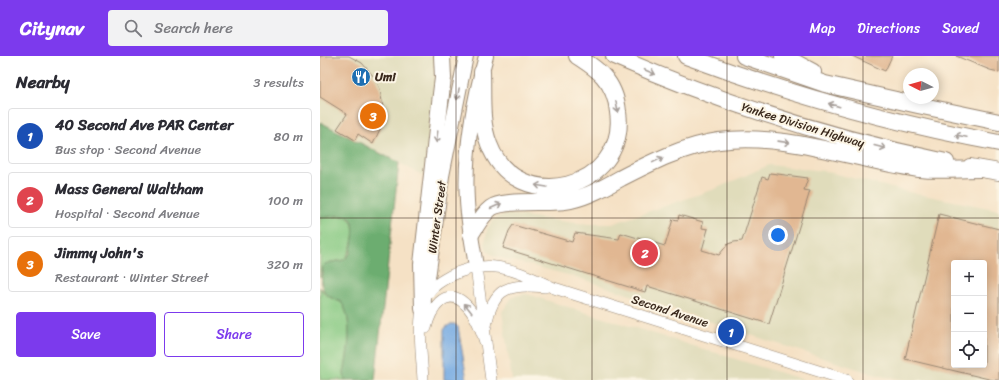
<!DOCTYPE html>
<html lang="en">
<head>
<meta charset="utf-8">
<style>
	:root { --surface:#fff; --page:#f2f2f3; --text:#2b2b33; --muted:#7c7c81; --line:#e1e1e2; --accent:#7c3aed }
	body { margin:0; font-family:Sriracha,sans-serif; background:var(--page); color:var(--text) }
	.controls { position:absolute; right:12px; bottom:12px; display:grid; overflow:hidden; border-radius:4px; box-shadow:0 2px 10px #0003 }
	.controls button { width:36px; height:36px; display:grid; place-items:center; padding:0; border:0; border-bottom:1px solid var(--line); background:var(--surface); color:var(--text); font:20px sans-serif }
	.compass { position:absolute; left:583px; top:12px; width:36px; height:36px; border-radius:50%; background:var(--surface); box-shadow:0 2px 10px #0003; rotate:276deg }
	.you { position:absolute; left:458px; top:179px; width:14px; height:14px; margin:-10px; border:3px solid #fff; border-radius:50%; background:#1a73e8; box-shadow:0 0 0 6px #1a73e833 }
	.badge { display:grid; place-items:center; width:26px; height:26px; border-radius:50%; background:var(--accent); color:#fff; font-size:13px; font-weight:700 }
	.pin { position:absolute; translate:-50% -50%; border:2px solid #fff; box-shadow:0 1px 4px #0006 }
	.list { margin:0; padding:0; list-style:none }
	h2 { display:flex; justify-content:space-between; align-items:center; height:52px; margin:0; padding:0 16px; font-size:17px }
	h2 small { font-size:13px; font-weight:400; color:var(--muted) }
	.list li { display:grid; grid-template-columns:26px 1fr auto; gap:12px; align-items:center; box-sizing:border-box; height:56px; margin:0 8px 8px; padding:0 8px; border:1px solid var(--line); border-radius:4px }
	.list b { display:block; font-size:15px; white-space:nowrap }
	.list p { margin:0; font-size:13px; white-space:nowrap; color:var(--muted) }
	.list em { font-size:13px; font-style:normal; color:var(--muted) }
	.actions { display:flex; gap:8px; padding:12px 16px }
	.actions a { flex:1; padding:9px 0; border:1px solid var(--accent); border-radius:4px; text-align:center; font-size:14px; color:var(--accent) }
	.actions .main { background:var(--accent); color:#fff }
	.icon { flex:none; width:22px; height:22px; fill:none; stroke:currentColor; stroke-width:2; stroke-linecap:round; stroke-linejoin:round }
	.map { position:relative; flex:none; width:679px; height:324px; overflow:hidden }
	header { display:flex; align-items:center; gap:24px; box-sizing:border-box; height:56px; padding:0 20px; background:var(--accent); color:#fff }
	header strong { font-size:19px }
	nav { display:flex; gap:22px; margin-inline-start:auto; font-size:14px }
	.search { width:280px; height:36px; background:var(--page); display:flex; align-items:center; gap:10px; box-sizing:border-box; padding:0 14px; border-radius:4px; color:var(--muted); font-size:15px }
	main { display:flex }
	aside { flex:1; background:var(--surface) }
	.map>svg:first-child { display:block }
	.built { fill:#e0dcbb; fill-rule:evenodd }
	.green { fill:#86c982; stroke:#607a50 }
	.forest { fill:#6cad70; stroke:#546c47 }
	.water { fill:#76aae3; stroke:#586a80 }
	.building { fill:#e1b792; fill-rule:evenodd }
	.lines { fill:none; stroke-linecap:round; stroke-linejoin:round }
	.minor-casing { stroke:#988672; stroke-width:12 }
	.major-casing { stroke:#988672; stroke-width:16 }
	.highway-casing { stroke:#988672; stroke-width:18 }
	.minor { stroke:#fff; stroke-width:11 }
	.major { stroke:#fff; stroke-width:14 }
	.highway { stroke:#fff; stroke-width:16 }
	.oneway { stroke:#a79f9a }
	.grid { fill:none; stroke:#3b2a1e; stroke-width:1; stroke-opacity:0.55 }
	.labels { text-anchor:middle; stroke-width:4; stroke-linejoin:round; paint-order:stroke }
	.poi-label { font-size:12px; font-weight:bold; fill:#3b2a1e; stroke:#fcf5e5; text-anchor:start }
	.street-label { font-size:12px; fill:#3b2a1e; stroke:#fcf5e5 }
</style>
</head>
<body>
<header>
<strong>Citynav</strong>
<div class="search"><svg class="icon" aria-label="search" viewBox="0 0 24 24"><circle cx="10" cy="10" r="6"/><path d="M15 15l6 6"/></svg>Search here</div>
<nav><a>Map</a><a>Directions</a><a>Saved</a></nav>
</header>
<main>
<aside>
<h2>Nearby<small>3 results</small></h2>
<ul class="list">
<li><span class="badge" style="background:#1a4fb4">1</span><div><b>40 Second Ave PAR Center</b><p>Bus stop · Second Avenue</p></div><em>80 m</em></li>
<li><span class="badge" style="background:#e0444e">2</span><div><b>Mass General Waltham</b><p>Hospital · Second Avenue</p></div><em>100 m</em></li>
<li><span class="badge" style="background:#e8710a">3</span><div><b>Jimmy John's</b><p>Restaurant · Winter Street</p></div><em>320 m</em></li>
</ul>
<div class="actions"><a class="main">Save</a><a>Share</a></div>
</aside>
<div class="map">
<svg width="679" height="324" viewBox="0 0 679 324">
	<rect width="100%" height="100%" fill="#fcf5e5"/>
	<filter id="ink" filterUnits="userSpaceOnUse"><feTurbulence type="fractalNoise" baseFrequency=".025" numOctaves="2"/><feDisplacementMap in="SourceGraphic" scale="8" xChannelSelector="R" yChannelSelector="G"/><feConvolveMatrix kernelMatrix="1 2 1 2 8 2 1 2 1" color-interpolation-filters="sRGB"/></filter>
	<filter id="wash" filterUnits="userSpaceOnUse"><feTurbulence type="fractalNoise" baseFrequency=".012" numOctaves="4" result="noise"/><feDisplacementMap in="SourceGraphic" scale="16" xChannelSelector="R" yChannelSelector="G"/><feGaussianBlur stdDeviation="0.9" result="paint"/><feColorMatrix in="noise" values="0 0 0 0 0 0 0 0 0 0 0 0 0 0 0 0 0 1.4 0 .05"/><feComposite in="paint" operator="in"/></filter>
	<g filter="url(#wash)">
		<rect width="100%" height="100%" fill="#f5e1c5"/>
		<!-- built -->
		<path class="built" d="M 0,0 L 114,0 L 115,30 L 104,120 L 0,66 Z
			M 449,109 L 504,115 L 588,136 L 679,154 L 679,324 L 586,324 L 560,320 L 452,286 L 256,221 L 174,200 L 167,195 L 165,187 L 167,173 L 174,163 L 180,160 L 188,158 L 255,167 L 269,168 L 292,168 L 395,133 ZM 634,207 L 664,207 L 664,309 L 634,309 Z
			M 206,238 L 464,318 L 485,324 L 192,324 L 182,256 L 193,240 Z"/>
		<!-- green -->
		<path class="green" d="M 24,160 C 41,164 32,195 24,204 L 11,206 L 2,211 L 0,221 L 0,162 Z
			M 0,231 C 5,240 12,243 21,246 C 34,262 28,299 24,317 L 25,324 L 0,324 Z"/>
		<!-- forest -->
		<path class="forest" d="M 0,66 L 79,107 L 55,324 L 25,324 L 24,317 C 28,299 34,262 21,246 C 5,240 0,236 2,217 C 2,213 2,210 5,208 C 10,205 18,206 24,204 C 26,202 28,200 30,197 C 32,189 38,165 28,161 C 21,158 8,161 0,162 Z"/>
		<!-- water -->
		<path class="water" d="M 131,268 L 135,268 L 138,271 L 147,324 L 124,324 L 124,274 L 126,271 Z"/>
		<g id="blocks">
			<!-- building -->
			<path class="building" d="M 0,0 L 29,0 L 42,7 L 55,22 L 60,33 L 63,52 L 61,71 L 53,88 L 38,78 L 35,84 L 17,73 L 27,58 L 0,41 Z
				M 532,0 L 572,0 L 565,15 Z
				M 636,0 L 679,0 L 679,16 L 670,14 Z
				M 450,117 L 488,122 L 484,134 L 490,135 L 449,268 L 327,230 L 325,236 L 183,192 L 189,175 L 193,169 L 252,186 L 255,177 L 299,183 L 301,177 L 345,190 L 353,163 L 358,164 L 359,159 L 383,166 L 382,172 L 388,173 L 382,194 L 399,199 L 408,188 L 414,186 L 422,185 L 442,121 L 448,123 Z
				M 619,158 L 679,173 L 679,324 L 673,324 L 585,303 ZM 634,207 L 664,207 L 664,309 L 634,309 Z"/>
		</g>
	</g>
	<g filter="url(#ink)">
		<use href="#blocks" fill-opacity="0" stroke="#988672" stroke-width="1"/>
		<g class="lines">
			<!-- minor casing -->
			<g class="minor-casing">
				<path id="minor" d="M 156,211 L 171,324
					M 166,270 C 173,230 189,228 225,231
					M 106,272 C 110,255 125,228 145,248 C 155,257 161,273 165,286
					M 103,324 C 102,302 97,266 104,245 C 109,232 119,226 130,220 C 171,200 196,215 234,232 L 527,324"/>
			</g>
			<!-- major casing -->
			<g class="major-casing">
				<path id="major" d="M 156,211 C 153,189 148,167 147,145 C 144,96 153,47 166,0
					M 108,222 L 122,120 L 146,0"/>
			</g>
			<!-- highway casing -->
			<g class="highway-casing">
				<path id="highway" d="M 294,0 C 401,47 511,82 626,106
					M 366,0 C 468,38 572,67 679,87
					M 424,0 L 505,28 L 598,49 L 679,66
					M 463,0 L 493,16
					M 162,16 C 163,39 160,65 169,88 C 196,162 309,133 298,56 C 297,44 292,30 283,20 C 276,12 266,6 257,0
					M 650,111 L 679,116
					M 151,178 C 157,169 162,159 171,152 C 184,142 231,149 251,144 C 269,140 285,131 301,122 C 332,106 364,90 399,85 C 466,76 534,104 599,113 C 618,115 641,113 660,113
					M 103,253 L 102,208 L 121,38 L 123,22 L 122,0"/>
			</g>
			<!-- minor -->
			<use href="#minor" class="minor"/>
			<!-- major -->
			<use href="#major" class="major"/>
			<!-- highway -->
			<use href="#highway" class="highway"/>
		</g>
		<!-- one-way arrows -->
		<defs><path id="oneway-shaft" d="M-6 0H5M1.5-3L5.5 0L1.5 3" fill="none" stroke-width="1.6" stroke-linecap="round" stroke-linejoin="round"/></defs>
		<g class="oneway">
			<use href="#oneway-shaft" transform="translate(330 16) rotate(23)"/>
			<use href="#oneway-shaft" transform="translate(138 38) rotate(101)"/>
			<use href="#oneway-shaft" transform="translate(514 49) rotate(-164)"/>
			<use href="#oneway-shaft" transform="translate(297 51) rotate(79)"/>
			<use href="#oneway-shaft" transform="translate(641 80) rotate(-168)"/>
			<use href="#oneway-shaft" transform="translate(117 81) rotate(97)"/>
			<use href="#oneway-shaft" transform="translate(464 86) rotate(8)"/>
			<use href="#oneway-shaft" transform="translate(560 91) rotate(14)"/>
			<use href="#oneway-shaft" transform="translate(338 104) rotate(-26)"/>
			<use href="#oneway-shaft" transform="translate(221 130) rotate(-171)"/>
			<use href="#oneway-shaft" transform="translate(176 150) rotate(-24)"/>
			<use href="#oneway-shaft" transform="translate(148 252) rotate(-129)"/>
		</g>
	</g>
	<!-- grid -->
	<path class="grid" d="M 136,0 L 136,324M 272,0 L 272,324M 407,0 L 407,324M 543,0 L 543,324M 0,162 L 679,162"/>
	<!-- icons -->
	<defs>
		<g id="restaurant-disc" transform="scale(1)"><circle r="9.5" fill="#1f6fb2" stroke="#fcf5e5"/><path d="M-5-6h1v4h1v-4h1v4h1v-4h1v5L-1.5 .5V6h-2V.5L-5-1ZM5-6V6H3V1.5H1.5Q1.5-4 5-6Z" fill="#fff"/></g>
	</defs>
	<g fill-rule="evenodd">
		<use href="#restaurant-disc" x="41" y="21"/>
	</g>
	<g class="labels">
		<!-- poi labels -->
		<g class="poi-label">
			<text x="55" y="25">Umi</text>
		</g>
		<!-- street labels -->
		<g class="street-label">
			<text transform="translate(483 69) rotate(17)" y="4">Yankee Division Highway</text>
			<text transform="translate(117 161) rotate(-82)" y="4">Winter Street</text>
			<text transform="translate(350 255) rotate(18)" y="4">Second Avenue</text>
		</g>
	</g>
</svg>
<div class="controls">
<button>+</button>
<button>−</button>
<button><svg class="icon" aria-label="locate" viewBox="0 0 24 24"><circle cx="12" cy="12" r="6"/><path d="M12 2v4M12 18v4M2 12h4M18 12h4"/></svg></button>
</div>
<svg class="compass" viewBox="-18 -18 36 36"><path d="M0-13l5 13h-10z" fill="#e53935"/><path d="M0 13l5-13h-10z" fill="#7c7c81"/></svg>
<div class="you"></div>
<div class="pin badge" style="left:411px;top:276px;background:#1a4fb4">1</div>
<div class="pin badge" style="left:325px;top:197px;background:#e0444e">2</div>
<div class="pin badge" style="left:53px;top:60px;background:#e8710a">3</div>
</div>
</main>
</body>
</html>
